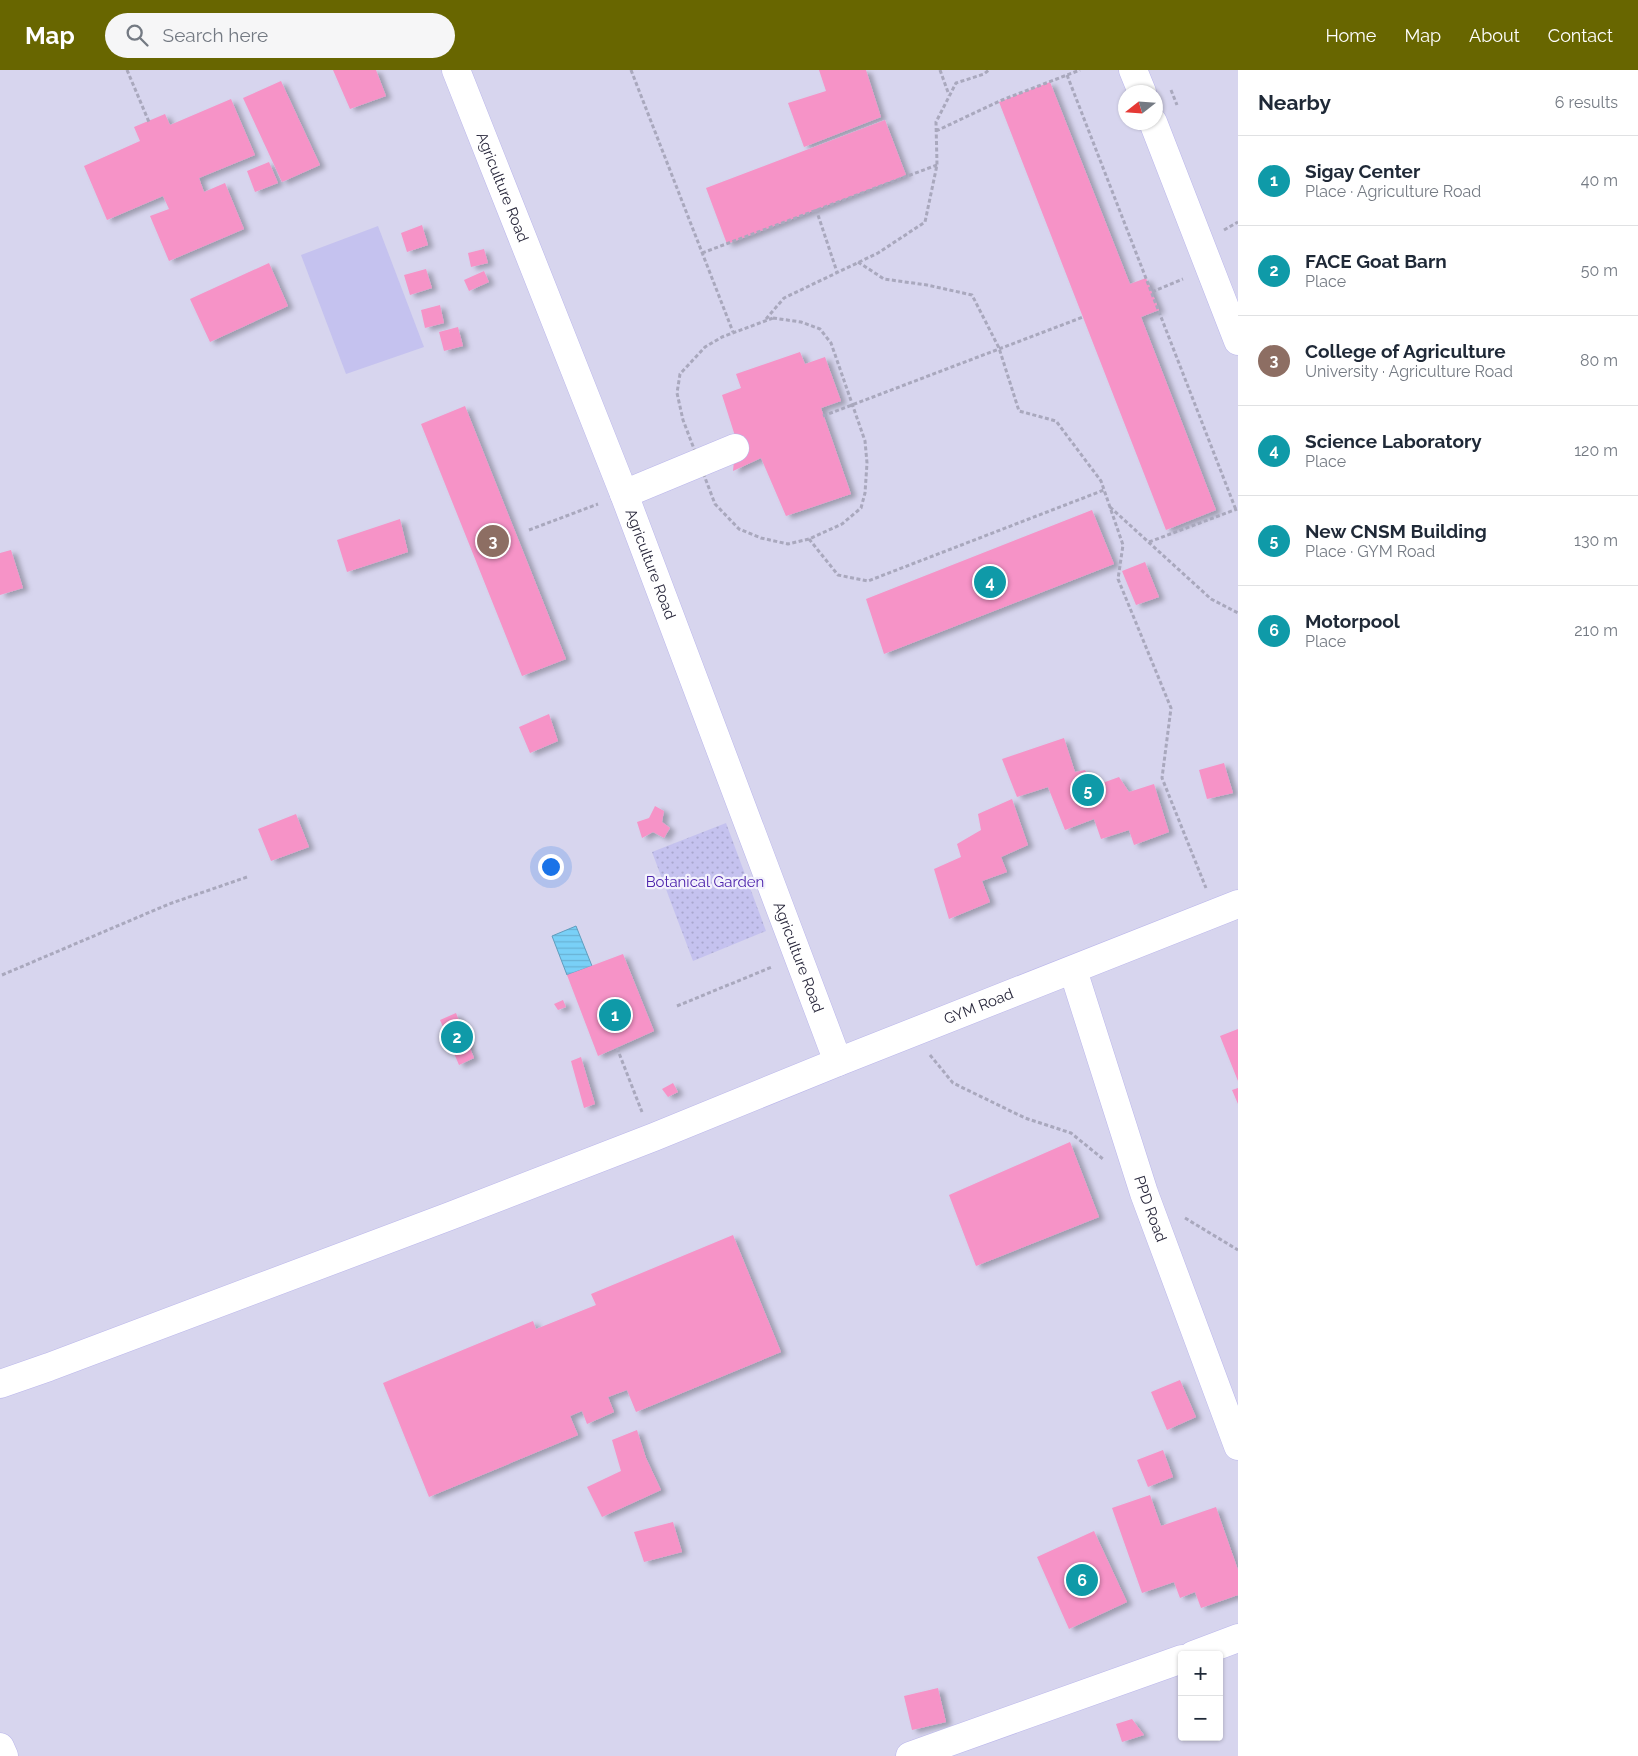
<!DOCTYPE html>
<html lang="en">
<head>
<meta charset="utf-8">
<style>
	:root { --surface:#fff; --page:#f6f6f7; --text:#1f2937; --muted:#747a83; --line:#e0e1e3; --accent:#686600 }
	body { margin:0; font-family:Raleway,sans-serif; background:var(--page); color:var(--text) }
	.controls { position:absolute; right:15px; bottom:15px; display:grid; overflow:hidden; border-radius:5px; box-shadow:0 1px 4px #0004 }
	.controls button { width:45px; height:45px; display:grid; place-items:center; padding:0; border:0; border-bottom:1px solid var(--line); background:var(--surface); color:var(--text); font:25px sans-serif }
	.compass { position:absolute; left:1118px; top:15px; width:45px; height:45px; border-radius:50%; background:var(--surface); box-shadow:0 1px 4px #0004; rotate:253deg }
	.you { position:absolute; left:550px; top:796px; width:18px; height:18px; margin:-12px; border:4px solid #fff; border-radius:50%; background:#1a73e8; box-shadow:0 0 0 8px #1a73e833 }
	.badge { display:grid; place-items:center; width:32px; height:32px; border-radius:50%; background:var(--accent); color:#fff; font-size:16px; font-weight:700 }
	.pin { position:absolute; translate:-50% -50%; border:2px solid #fff; box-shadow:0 1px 5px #0006 }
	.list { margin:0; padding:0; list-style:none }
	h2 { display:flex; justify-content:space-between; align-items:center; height:65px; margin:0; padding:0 20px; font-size:21px }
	h2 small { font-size:16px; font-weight:400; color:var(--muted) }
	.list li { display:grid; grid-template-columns:32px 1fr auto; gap:15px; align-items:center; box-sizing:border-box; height:90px; padding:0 20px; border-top:1px solid var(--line) }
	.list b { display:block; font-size:19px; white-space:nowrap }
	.list p { margin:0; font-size:16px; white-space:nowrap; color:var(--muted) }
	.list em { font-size:16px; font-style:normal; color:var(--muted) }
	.icon { flex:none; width:28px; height:28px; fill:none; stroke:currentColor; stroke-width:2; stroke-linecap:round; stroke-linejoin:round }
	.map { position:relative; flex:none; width:1238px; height:1686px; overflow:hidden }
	header { display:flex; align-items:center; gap:30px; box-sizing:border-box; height:70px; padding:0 25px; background:var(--accent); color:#fff }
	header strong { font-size:24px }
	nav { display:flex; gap:28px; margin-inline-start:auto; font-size:18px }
	.search { width:350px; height:45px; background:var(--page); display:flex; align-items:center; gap:12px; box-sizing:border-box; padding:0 18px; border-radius:28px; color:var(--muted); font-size:19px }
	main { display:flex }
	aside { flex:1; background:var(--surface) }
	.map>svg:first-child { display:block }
	.built { fill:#d7d5ee; fill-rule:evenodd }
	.grass { fill:url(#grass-dots) }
	.park { fill:#c5c2ef }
	.water { fill:url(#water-rules); stroke:#609dbe }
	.building { fill:#f693c7; filter:url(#shadow) }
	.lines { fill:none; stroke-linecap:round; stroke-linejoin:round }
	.minor-casing { stroke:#bab6eb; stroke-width:29 }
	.path { stroke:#a9a8bd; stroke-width:3; stroke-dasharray:4 2.5; stroke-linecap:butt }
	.minor { stroke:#fff; stroke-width:28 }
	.labels { text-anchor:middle; stroke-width:4.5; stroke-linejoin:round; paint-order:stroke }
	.street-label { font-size:15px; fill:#27263a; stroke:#f3f2fd }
	.park-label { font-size:15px; fill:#4e25ac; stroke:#f3f2fd }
</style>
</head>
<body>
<header>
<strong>Map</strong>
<div class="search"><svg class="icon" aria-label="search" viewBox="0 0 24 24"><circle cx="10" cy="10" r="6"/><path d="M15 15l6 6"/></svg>Search here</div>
<nav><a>Home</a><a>Map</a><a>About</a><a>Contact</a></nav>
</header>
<main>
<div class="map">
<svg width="1238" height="1686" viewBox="0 0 1238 1686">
	<defs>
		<pattern id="grass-dots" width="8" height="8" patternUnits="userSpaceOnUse" patternTransform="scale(1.25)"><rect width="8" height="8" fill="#c5c2ef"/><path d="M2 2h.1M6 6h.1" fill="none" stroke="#a9a7ce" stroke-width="1.8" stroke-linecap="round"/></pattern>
		<pattern id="water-rules" width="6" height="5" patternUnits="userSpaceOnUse" patternTransform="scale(1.25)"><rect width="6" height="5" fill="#79d0f7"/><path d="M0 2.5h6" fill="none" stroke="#69b2d4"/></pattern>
		<filter id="shadow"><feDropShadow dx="5.5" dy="3" stdDeviation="2.5" flood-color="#0004"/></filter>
	</defs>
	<rect width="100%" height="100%" fill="#e5e4fa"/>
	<!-- built -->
	<path class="built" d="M 0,0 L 1238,0 L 1238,1686 L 0,1686 ZM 1126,22 L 1156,22 L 1156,52 L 1126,52 ZM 1182,1585 L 1219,1585 L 1219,1667 L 1182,1667 Z"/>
	<!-- grass -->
	<path class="grass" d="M 726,753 L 766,861 L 693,891 L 652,782 Z"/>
	<!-- park -->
	<path class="park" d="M 378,156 L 424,277 L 346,304 L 301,185 Z"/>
	<!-- water -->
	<path class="water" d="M 576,856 L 592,896 L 567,905 L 552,866 Z"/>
	<!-- building -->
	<path class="building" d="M 333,0 L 376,0 L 386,26 L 350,39 Z
		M 819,0 L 866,0 L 881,47 L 804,77 L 788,33 L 826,21 Z
		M 281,11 L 320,95 L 282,112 L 243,28 Z
		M 1050,12 L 1130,214 L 1146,208 L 1159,240 L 1141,247 L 1216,440 L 1166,460 L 999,32 Z
		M 231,29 L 255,85 L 199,108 L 204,122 L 225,113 L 244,159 L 169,191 L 150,146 L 169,139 L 163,126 L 107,150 L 84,96 L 140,71 L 134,57 L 165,44 L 170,55 Z
		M 885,50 L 906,105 L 727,174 L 706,118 Z
		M 269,92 L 278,113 L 255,122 L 247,101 Z
		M 422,155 L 428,175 L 407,182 L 401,163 Z
		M 484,179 L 488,193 L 471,197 L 468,183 Z
		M 269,193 L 288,236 L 210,272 L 190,229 Z
		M 426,199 L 432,218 L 410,225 L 404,205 Z
		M 484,201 L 489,212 L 469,221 L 464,210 Z
		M 440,235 L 444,253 L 425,258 L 421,240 Z
		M 458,257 L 463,276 L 444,281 L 439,262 Z
		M 800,282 L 805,294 L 825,287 L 841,331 L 821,338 L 851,424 L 786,446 L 761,388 L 733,401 L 736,369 L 722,325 L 741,318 L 736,304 Z
		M 465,336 L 566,589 L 522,606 L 421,354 Z
		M 1092,440 L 1114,494 L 884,584 L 866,529 Z
		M 400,449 L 408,482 L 347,502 L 337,470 Z
		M 11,480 L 23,518 L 0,525 L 0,483 Z
		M 1145,492 L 1159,527 L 1136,535 L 1122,501 Z
		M 549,644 L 558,671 L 530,683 L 519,657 Z
		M 1064,668 L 1075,702 L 1085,700 L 1094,716 L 1119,707 L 1129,722 L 1154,714 L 1169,762 L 1134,775 L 1129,760 L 1101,769 L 1094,749 L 1065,760 L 1048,717 L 1017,727 L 1002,689 Z
		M 1224,693 L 1233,723 L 1207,729 L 1199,700 Z
		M 1012,729 L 1028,775 L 1001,787 L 1007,802 L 982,811 L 990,832 L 949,849 L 934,799 L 961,787 L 957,774 L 981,760 L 978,744 Z
		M 655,736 L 664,741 L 662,752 L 670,758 L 664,768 L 653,762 L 642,768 L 637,752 L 649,748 Z
		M 296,744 L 309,777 L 271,791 L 258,759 Z
		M 623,884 L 654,961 L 598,986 L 567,905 Z
		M 563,930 L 566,937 L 558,940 L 554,934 Z
		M 456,943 L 474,988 L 459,995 L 440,950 Z
		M 1238,959 L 1238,1011 L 1220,966 Z
		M 581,987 L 595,1034 L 584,1038 L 571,991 Z
		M 673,1013 L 678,1022 L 668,1027 L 662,1019 Z
		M 1238,1018 L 1238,1034 L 1232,1020 Z
		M 1070,1072 L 1099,1147 L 976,1196 L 949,1125 Z
		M 733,1165 L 781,1282 L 636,1342 L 627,1320 L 608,1327 L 614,1342 L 587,1354 L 582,1341 L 570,1346 L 578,1365 L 429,1427 L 383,1313 L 533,1251 L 536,1259 L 596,1235 L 591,1224 Z
		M 1180,1310 L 1196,1347 L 1167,1360 L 1151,1322 Z
		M 637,1360 L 646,1388 L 661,1420 L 602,1447 L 587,1417 L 621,1401 L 612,1370 Z
		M 1163,1380 L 1173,1407 L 1148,1417 L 1137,1390 Z
		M 1150,1425 L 1161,1456 L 1216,1437 L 1238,1500 L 1238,1525 L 1201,1538 L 1195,1522 L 1180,1528 L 1174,1512 L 1142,1523 L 1112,1438 Z
		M 673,1452 L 682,1482 L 644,1492 L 634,1462 Z
		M 1094,1461 L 1127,1532 L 1069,1559 L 1037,1487 Z
		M 938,1618 L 946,1652 L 912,1660 L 904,1626 Z
		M 1132,1649 L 1144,1665 L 1122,1672 L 1116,1654 Z"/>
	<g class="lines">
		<!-- minor casing -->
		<g class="minor-casing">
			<g id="minor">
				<path id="s1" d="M 456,0 L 624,424 L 838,992"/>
				<path d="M 1133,0 L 1142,22"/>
				<path d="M 1153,52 L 1238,271"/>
				<path d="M 624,424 L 735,378"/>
				<path id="s2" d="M 1073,900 L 1144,1123 L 1238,1376"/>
				<path id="s3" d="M 0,1314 L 49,1297 L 450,1146 L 654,1067 L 838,992 L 1238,834"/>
				<path d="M 1193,1585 L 1238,1568"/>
				<path d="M 0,1677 L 4,1686"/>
				<path d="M 910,1686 L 1182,1589"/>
			</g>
		</g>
		<!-- path -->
		<path class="path" d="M 127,0 L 149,52
			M 631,0 L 733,262
			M 940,0 L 949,25
			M 1067,5 L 1236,440
			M 1171,20 L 1177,35
			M 936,61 L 1002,30 L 1080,0
			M 816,139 L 837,202
			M 1224,160 L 1238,152
			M 702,183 L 937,95
			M 858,192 L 884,209 L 927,215 L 972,225 L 999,278 L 1019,341 L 1056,351 L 1101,411 L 1123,475 L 1118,509 L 1171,638 L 1162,708 L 1206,818
			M 1152,222 L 1183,209
			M 773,248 L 801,252 L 820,259 L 831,273 L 865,371 L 867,393 L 865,423 L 861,438 L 842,454 L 809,469 L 788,474 L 761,468 L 739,459 L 715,434 L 683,350 L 677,323 L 680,304 L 705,277 L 722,267 Z
			M 766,249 L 784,228 L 878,183 L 925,152 L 937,95 L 936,52 L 956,13 L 984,4 L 989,0
			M 823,346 L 1083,247
			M 1110,437 L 1211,529 L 1238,543
			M 529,460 L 598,434
			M 809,469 L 838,505 L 868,511 L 1104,420
			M 1149,472 L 1237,439
			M 2,905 L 169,834 L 247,807
			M 677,936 L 772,897
			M 617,978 L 642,1042
			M 930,985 L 953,1013 L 1025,1048 L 1071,1063 L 1103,1089
			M 1185,1148 L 1238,1180"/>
		<!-- minor -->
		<use href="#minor" class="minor"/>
	</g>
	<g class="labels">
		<!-- street labels -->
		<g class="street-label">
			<text dy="5" stroke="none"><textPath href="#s1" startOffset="126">Agriculture Road</textPath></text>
			<text dy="5" stroke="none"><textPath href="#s1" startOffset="531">Agriculture Road</textPath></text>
			<text dy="5" stroke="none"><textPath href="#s1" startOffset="951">Agriculture Road</textPath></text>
			<text dy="5" stroke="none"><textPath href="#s3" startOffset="1049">GYM Road</textPath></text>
			<text dy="5" stroke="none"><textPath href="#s2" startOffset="251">PPD Road</textPath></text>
		</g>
		<!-- park labels -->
		<g class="park-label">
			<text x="705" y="817">Botanical Garden</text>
		</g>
	</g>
</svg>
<div class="controls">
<button>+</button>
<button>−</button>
</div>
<svg class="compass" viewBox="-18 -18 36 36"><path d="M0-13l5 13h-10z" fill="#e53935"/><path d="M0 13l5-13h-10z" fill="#747a83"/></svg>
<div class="you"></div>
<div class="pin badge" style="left:615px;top:945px;background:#0f9aa8">1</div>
<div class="pin badge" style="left:457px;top:967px;background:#0f9aa8">2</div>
<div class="pin badge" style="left:493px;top:471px;background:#8d6e63">3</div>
<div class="pin badge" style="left:990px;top:512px;background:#0f9aa8">4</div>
<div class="pin badge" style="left:1088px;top:720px;background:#0f9aa8">5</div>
<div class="pin badge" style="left:1082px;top:1510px;background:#0f9aa8">6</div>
</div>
<aside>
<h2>Nearby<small>6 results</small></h2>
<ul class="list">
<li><span class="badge" style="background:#0f9aa8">1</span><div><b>Sigay Center</b><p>Place · Agriculture Road</p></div><em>40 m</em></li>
<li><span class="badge" style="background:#0f9aa8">2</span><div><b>FACE Goat Barn</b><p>Place</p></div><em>50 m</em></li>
<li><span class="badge" style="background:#8d6e63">3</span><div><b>College of Agriculture</b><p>University · Agriculture Road</p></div><em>80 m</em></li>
<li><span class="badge" style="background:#0f9aa8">4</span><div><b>Science Laboratory</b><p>Place</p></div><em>120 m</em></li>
<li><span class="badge" style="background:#0f9aa8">5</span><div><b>New CNSM Building</b><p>Place · GYM Road</p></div><em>130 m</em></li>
<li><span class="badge" style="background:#0f9aa8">6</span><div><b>Motorpool</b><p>Place</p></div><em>210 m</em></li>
</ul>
</aside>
</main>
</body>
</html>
